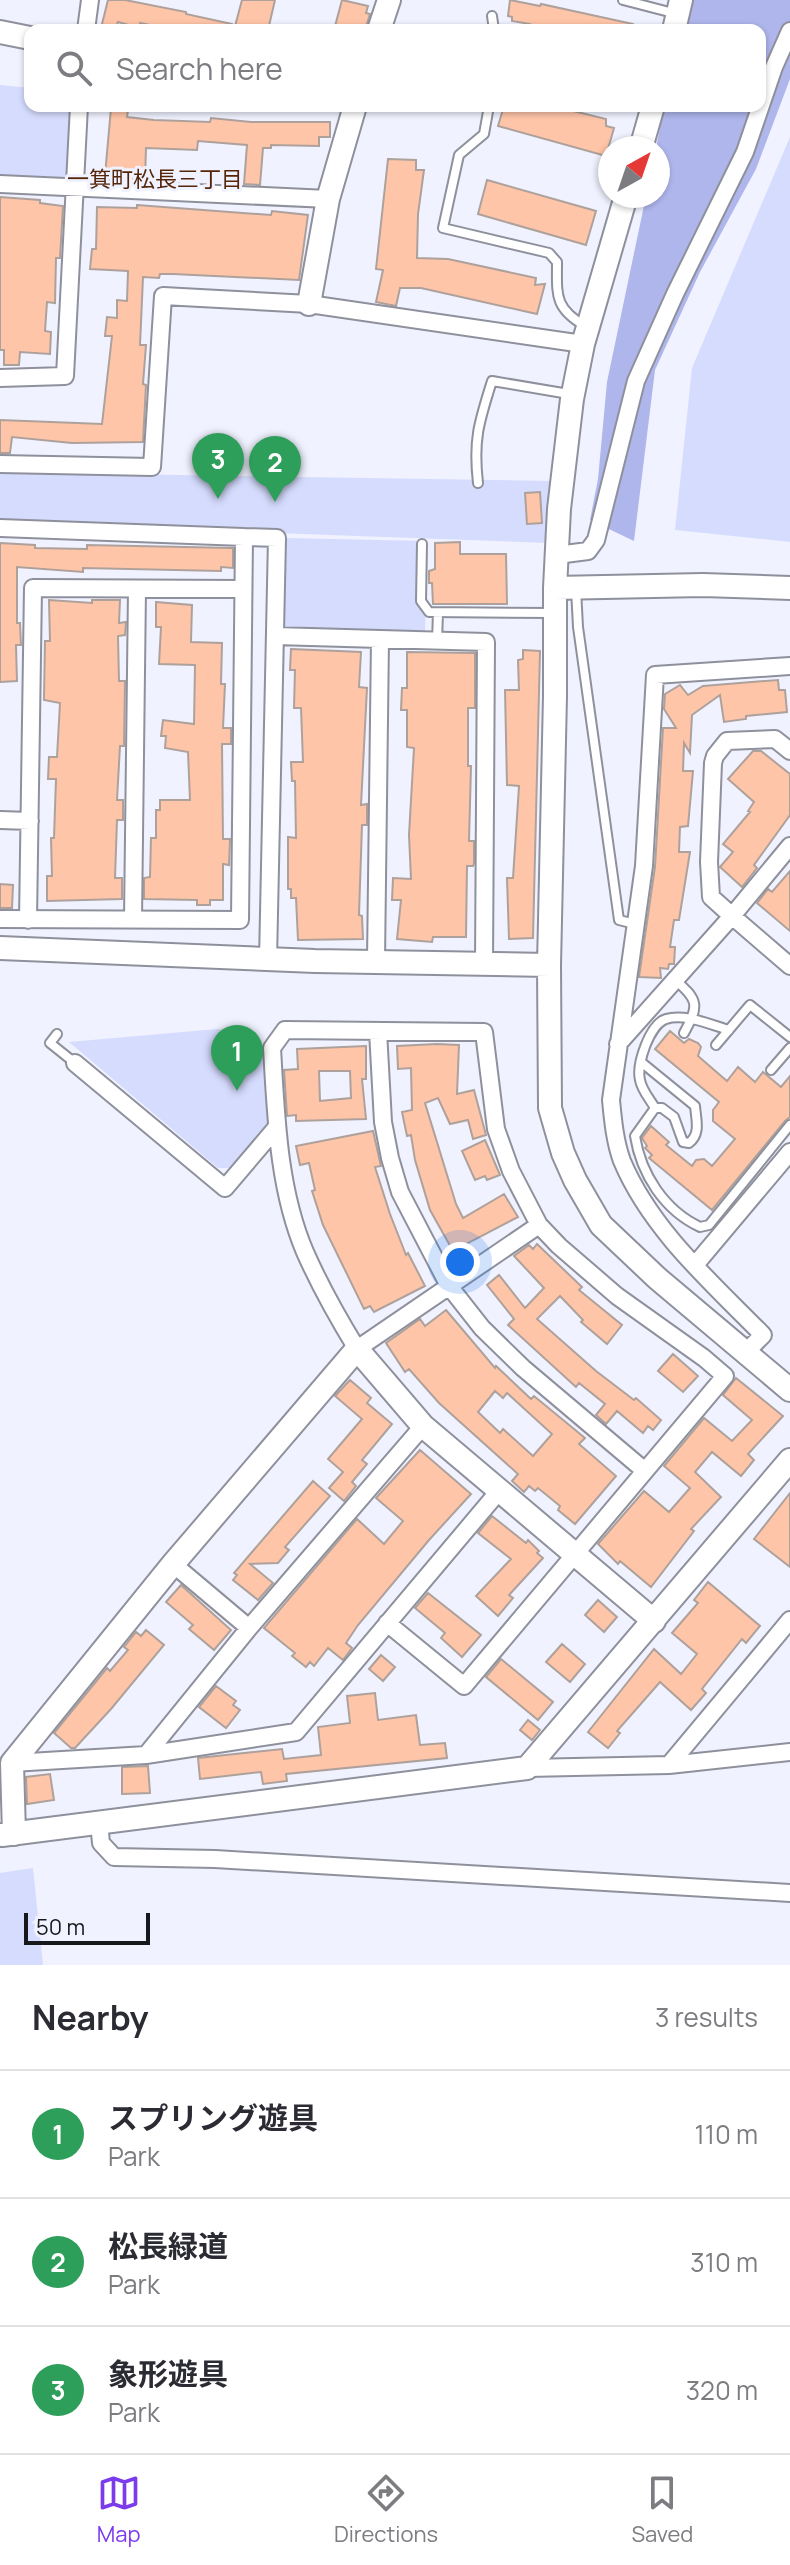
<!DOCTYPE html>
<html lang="en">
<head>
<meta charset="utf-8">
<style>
	:root { --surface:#fff; --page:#f2f2f3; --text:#2b2b33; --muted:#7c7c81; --line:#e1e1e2; --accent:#7c3aed }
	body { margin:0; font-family:Manrope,"Noto Sans JP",sans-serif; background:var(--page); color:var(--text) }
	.compass { position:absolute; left:598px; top:136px; width:72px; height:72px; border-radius:50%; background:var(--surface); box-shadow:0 2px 6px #0004; rotate:40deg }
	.scale { position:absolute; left:24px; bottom:20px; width:126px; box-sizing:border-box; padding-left:8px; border:4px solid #17181c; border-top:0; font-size:22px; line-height:28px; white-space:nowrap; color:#17181c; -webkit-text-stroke:6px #f0f2ff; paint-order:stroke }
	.you { position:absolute; left:460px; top:1262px; width:28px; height:28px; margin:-20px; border:6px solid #fff; border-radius:50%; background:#1a73e8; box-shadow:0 0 0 12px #1a73e833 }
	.badge { display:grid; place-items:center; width:52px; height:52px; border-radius:50%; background:var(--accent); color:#fff; font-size:26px; font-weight:700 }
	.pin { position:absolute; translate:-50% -66px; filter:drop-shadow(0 2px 4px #0008) }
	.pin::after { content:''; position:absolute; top:42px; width:28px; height:24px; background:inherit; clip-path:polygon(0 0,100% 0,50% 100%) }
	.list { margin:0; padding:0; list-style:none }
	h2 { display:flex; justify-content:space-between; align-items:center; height:104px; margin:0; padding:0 32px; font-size:34px }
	h2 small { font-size:26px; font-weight:400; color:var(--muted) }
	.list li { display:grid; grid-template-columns:52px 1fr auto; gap:24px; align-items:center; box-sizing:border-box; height:128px; padding:0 32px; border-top:2px solid var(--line) }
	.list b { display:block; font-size:30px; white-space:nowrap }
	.list p { margin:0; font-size:26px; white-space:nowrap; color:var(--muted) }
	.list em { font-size:26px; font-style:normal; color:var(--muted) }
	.icon { flex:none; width:44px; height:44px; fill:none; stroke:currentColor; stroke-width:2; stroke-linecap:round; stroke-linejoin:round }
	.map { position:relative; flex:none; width:790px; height:1965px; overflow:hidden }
	.search { position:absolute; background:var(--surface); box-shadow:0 2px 6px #0004; left:24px; right:24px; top:24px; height:88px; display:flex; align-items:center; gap:20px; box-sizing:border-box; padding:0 28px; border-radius:16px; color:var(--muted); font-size:30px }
	.sheet { height:488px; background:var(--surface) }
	nav { display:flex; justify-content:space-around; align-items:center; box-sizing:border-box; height:112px; border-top:2px solid var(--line); background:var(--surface); font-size:22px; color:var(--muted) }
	nav a { display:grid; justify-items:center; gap:4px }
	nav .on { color:var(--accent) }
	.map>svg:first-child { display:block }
	.green { fill:#d6dcfe }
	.forest { fill:#aeb6ec }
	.building { fill:#ffc5a8; stroke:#aea19b; stroke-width:2; fill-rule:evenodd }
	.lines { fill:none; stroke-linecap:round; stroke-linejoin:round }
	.lane-casing { stroke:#8e909c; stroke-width:12 }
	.street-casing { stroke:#8e909c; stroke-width:20 }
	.secondary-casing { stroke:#8e909c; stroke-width:26 }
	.lane { stroke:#fff; stroke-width:8 }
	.street { stroke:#fff; stroke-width:16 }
	.secondary { stroke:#fff; stroke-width:22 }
	.labels { text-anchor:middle; stroke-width:6; stroke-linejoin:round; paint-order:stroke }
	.neighbourhood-label { font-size:22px; fill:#542509; stroke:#f0f2ff }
</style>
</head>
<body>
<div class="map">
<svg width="790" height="1965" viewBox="0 0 790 1965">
	<rect width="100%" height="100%" fill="#f0f2ff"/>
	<!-- green -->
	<path class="green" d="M 0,85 L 30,88 L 30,106 L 74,106 L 70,183 L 0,179 Z
		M 790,137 L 790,542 L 675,530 L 692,368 Z
		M 0,472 L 551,481 L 548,543 L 0,523 Z
		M 285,538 L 427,541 L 425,633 L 283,630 Z
		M 217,1029 C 236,1031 254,1034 265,1050 L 270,1124 L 233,1168 L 218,1168 L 69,1042 Z
		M 33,1868 L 43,1965 L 0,1965 L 0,1873 Z"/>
	<!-- forest -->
	<path class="forest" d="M 686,0 L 790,0 L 790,79 L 756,169 L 700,272 L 655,370 L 634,541 L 590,520 L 598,479 L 607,382 L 646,196 L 658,196 L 658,148 L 656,148 L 664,106 L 760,106 L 760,30 L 680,30 Z"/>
	<!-- building -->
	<path class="building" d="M 108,0 L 125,0 L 186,12 L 186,14 L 232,24 L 231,30 L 173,30 L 140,23 L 139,28 L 118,22 L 115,30 L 101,28 Z
		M 242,0 L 275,0 L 268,30 L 234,30 Z
		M 342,0 L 368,6 L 366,13 L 370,14 L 365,30 L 334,30 Z
		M 510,0 L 540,6 L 541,4 L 633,24 L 632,30 L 529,30 L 530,24 L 512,21 L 512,17 L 508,16 Z
		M 504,106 L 553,106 L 606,119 L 606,126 L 614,128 L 606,156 L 498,126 Z
		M 111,108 L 128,110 L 127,117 L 154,120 L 210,122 L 211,118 L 251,122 L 330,122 L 330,137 L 319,137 L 319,146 L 271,145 L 271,148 L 263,148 L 260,185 L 244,184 L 247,145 L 198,141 L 197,150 L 146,148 L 145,180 L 129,179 L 129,176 L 105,175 Z
		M 388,159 L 416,160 L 416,170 L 424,170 L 418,214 L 417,258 L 448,259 L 536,278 L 535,285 L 545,284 L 537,314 L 421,288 L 400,288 L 396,306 L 376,302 L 383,270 L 376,269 Z
		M 487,180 L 596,211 L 586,245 L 478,214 Z
		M 0,197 L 40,200 L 40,203 L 63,206 L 60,258 L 56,258 L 55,303 L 47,302 L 45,331 L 51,332 L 50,354 L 20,352 L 19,365 L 4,365 L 4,350 L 0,350 Z
		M 137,205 L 271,215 L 272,211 L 308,215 L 299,280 L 173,274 L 160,274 L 159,278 L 143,277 L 140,345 L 146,345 L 143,384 L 146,385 L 143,442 L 72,443 L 12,437 L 10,453 L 0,453 L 0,420 L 102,424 L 112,336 L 105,336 L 107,317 L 117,318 L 117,300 L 127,301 L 128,271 L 90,269 L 92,249 L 96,249 L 97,207 L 137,208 Z
		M 540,492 L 542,523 L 527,524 L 525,493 Z
		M 460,542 L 460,554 L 506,554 L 507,604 L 433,604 L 432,583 L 429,583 L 429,571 L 435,569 L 435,543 Z
		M 0,543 L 35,545 L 35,548 L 87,549 L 87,545 L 233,548 L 233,568 L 221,567 L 221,571 L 83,568 L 83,572 L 17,567 L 17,623 L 20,623 L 21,645 L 16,645 L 17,681 L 0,682 Z
		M 49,600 L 92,603 L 92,600 L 120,600 L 119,623 L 126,622 L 125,635 L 118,636 L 119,681 L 125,681 L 124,746 L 120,746 L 117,800 L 123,800 L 123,820 L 117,820 L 115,878 L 122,878 L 122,899 L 47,901 L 47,876 L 52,876 L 51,838 L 54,838 L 56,779 L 48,779 L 49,757 L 57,757 L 60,703 L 44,700 L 45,641 L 50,641 Z
		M 156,602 L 192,605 L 191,642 L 222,643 L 221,684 L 225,684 L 223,728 L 231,728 L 231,744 L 222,744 L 223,839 L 230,839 L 229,865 L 223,864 L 223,900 L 210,900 L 210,905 L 197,905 L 197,900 L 144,899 L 144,878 L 150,877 L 151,838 L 156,838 L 156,810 L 160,810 L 160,800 L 190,800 L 188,752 L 165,748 L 166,736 L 161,736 L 163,720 L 194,724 L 195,665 L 159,664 L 161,627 L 156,627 Z
		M 291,649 L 361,652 L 359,687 L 367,688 L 361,805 L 367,804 L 367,825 L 362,825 L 359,915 L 362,916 L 363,939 L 298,940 L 296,898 L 291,898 L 291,889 L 288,889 L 288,837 L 296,838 L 295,781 L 292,781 L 291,762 L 303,762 L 301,708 L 294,708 L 295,670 L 290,670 Z
		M 523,650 L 540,651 L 533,938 L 509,939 L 507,878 L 513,878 L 519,786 L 507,785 L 505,690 L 519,690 L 518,660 L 523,659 Z
		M 407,652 L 475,653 L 475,708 L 468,708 L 468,766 L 471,766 L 469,841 L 474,841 L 474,863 L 473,866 L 467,866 L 466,937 L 433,937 L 432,942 L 397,939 L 401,900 L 392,900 L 393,878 L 411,879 L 409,835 L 414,748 L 407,747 L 407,710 L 401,710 L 402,688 L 407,688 Z
		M 778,680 L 779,690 L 785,690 L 787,712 L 746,716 L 746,719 L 724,722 L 720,695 L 692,715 L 690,753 L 684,743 L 683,771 L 693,771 L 688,826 L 680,827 L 679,852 L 690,852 L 679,920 L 674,920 L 670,947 L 675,947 L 674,964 L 669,964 L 668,969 L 660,968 L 661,978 L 639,977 L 655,867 L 663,728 L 676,728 L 664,709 L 665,694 L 680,685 L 688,695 L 703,686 Z
		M 753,751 L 761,751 L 790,774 L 790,815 L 754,865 L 757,868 L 742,887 L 720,867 L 733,852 L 723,844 L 750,812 L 748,811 L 754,802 L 728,779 Z
		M 790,871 L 790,931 L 757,903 L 768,889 L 772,892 Z
		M 0,884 L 13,885 L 12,908 L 0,908 Z
		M 670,1031 L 684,1043 L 689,1039 L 698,1043 L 701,1047 L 698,1056 L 727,1081 L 738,1067 L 755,1082 L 763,1072 L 781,1087 L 790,1076 L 790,1117 L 785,1121 L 712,1210 L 649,1158 L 652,1155 L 645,1148 L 647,1146 L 642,1138 L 651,1126 L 669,1142 L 666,1145 L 692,1166 L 696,1160 L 704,1159 L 712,1166 L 735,1139 L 713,1121 L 713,1110 L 719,1102 L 655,1049 Z
		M 437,1044 L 459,1045 L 457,1094 L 474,1090 L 486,1135 L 473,1139 L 468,1120 L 450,1124 L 438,1098 L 425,1103 L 456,1204 L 463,1218 L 504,1194 L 518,1217 L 453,1251 L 430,1210 L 415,1160 L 411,1135 L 407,1136 L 402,1112 L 412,1110 L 411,1068 L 398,1069 L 397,1046 Z
		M 366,1046 L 366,1079 L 362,1079 L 366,1119 L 296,1121 L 296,1115 L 287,1116 L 284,1070 L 298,1069 L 297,1049 ZM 319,1071 L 350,1071 L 351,1098 L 320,1101 Z
		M 373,1131 L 381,1166 L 375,1167 L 390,1214 L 406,1255 L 408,1253 L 425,1286 L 374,1312 L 370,1306 L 364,1309 L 323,1225 L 312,1191 L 315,1190 L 309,1163 L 300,1165 L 296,1146 Z
		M 485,1140 L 500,1175 L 487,1180 L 485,1176 L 475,1180 L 462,1151 Z
		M 537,1244 L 582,1287 L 579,1290 L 622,1325 L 607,1344 L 581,1322 L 583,1320 L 560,1296 L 537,1319 L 596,1371 L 634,1400 L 636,1398 L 661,1420 L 653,1430 L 648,1426 L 643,1433 L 617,1411 L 606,1424 L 596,1415 L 605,1404 L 579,1383 L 576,1387 L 508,1325 L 514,1319 L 487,1285 L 499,1275 L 525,1308 L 544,1288 L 514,1256 L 529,1245 L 533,1249 Z
		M 446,1310 L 495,1368 L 496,1366 L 531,1399 L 534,1396 L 585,1438 L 579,1444 L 616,1476 L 575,1524 L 558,1510 L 560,1506 L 538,1488 L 535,1491 L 529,1486 L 524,1492 L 512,1481 L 518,1474 L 439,1403 L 409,1369 L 405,1372 L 386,1343 L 420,1319 L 425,1326 ZM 495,1391 L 503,1398 L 507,1393 L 552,1434 L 533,1456 L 503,1429 L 500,1433 L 478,1412 Z
		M 673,1354 L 698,1376 L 683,1392 L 658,1371 Z
		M 736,1378 L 783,1416 L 748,1454 L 754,1460 L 741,1476 L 712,1452 L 695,1472 L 721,1497 L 691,1529 L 694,1531 L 651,1587 L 620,1561 L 618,1564 L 598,1544 L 644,1491 L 669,1512 L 690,1488 L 664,1466 L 704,1418 L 732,1441 L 752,1420 L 723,1395 Z
		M 350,1380 L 371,1398 L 367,1403 L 392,1424 L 362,1460 L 367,1464 L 352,1482 L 356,1486 L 344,1501 L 329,1488 L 343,1472 L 328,1459 L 362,1419 L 335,1396 Z
		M 420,1450 L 471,1494 L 429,1540 L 358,1625 L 346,1643 L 352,1648 L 343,1660 L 328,1648 L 314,1666 L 310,1662 L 306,1667 L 292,1656 L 295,1653 L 264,1628 L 357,1519 L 384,1544 L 403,1521 L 376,1498 Z
		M 313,1481 L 330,1496 L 285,1547 L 289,1550 L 278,1563 L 250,1564 L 273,1583 L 258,1600 L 233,1580 L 237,1575 L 234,1573 Z
		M 790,1493 L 790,1567 L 754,1539 Z
		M 492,1516 L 526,1543 L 528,1540 L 539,1551 L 537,1553 L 543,1558 L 509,1595 L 513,1598 L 498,1616 L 476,1596 L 511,1559 L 478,1533 Z
		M 708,1582 L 760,1626 L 746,1643 L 742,1639 L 702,1689 L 706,1693 L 691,1710 L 660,1682 L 617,1731 L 620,1733 L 608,1748 L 588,1732 L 654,1649 L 681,1674 L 697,1654 L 672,1633 L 698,1603 L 694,1600 Z
		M 181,1585 L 231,1630 L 214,1650 L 189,1629 L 193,1625 L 166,1602 Z
		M 428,1593 L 481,1635 L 462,1657 L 441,1638 L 445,1633 L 415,1608 Z
		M 598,1600 L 617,1617 L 604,1632 L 585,1615 Z
		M 146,1630 L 164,1645 L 111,1709 L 75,1748 L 71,1748 L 54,1733 L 107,1668 L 110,1671 L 128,1650 L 124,1647 L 136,1632 L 141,1636 Z
		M 562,1644 L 585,1664 L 570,1682 L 546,1662 Z
		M 381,1655 L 395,1667 L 383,1681 L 369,1669 Z
		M 501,1659 L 553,1702 L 538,1720 L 486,1677 Z
		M 216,1686 L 236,1701 L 233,1705 L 240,1710 L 226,1728 L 199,1707 Z
		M 375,1693 L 378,1720 L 416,1715 L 420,1745 L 445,1743 L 447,1758 L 286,1774 L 287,1781 L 263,1784 L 261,1772 L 200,1779 L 198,1758 L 282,1749 L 284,1759 L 321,1755 L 318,1727 L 350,1723 L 347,1696 Z
		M 528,1720 L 540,1730 L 532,1740 L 520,1730 Z
		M 148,1766 L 150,1793 L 122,1794 L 122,1767 Z
		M 50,1774 L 54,1800 L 27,1804 L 26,1777 Z"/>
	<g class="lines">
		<!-- lane casing -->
		<g class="lane-casing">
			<path id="lane" d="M 623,0 L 677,14
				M 492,16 L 494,30
				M 489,106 L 484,134 L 459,155 L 443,228 L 549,253 L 557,262 C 557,295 554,308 585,326
				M 478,483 C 473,440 479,422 492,381 L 569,394
				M 422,544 L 421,601 L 429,612 L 554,613
				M 576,589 L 578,627 L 619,920 L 635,924
				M 437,641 L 438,613
				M 675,980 C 699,1000 699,1006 684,1033
				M 57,1034 L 50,1043 L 75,1063
				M 716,1045 L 750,1005 L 790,1037
				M 641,1062 L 695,1106 C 696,1119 701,1134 689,1143 L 683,1142 L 674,1117 L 662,1108 L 655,1108 L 635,1136 C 641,1174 664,1210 700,1227 L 709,1225 L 790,1125
				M 771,1070 L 790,1048
				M 655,1108 C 650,1099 642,1091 640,1080 C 636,1064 650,1024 666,1019 C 685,1013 711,1025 729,1030"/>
		</g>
		<!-- street casing -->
		<g class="street-casing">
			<path id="street" d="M 86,30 L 90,0
				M 0,184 L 328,199
				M 0,378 L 65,376 L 79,106
				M 0,464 L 152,467 L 163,296 L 309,304 L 583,344
				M 0,528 L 244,537 L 240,920 L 0,919
				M 244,537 L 277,538 L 268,960
				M 557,555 L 588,551 L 596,540 L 636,381 L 675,294 L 745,152 L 774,67 L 790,31
				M 275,636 L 486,642 L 484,963
				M 790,751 L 775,739 L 727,741 L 715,756 L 713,763 L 709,862 L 711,897 L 732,916 L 790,846
				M 0,820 L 30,821
				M 133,919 L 137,589
				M 28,920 L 33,588 L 243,589
				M 376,961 L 380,639
				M 378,1031 L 383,1122 L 390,1158 L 400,1192 L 449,1286 L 482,1328 L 523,1368 L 645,1471
				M 618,1044 L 732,916 L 790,966
				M 75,1063 L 225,1188 L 276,1128
				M 695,1265 L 790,1152
				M 746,1352 L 763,1335 C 712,1283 651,1230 622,1161 C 615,1142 613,1121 611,1100 L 644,866 L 655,675 L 790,666
				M 173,1564 L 249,1628
				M 387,1623 L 464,1686 L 725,1376 L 704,1358 L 617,1296 L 559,1246 L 539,1225 L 511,1171 L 496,1129 L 484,1032 L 285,1030 L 272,1048 C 276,1115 278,1189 305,1252 C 320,1286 338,1318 357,1349 L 539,1225
				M 146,1755 L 249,1628 L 423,1426
				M 12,1763 L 146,1755 L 296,1732 L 499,1491
				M 669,1765 L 790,1620
				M 527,1768 L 669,1765 L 790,1752
				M 99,1822 L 101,1843 L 114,1857 L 215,1859 L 790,1893"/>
		</g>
		<!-- secondary casing -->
		<g class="secondary-casing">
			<path id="secondary" d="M 379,30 L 389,0
				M 674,30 L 681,0
				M 0,32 L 30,38
				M 641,148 L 653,106
				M 626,196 L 583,344 L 572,399 L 559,509 L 555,588 L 555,696 L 549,965 L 550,1108 L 563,1153 L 575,1180 L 601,1225 L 657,1278 L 790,1390
				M 309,304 L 328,199 L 355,106
				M 555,588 L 703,585 L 790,588
				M 0,948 L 315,961 L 549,965
				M 14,1834 L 12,1763 L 173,1564 L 357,1349 L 423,1426 L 654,1621
				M 2,1835 L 527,1768 L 790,1460"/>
		</g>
		<!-- lane -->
		<use href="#lane" class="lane"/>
		<!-- street -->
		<use href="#street" class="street"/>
		<!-- secondary -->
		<use href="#secondary" class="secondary"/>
	</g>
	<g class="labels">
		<!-- neighbourhood labels -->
		<g class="neighbourhood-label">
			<text x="155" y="187">一箕町松長三丁目</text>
		</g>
	</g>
</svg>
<svg class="compass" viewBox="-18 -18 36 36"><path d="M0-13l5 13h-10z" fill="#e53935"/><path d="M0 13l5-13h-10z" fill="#7c7c81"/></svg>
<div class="scale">50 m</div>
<div class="you"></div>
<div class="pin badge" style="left:237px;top:1091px;background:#2e9e5b">1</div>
<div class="pin badge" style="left:275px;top:502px;background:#2e9e5b">2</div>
<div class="pin badge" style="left:218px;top:499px;background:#2e9e5b">3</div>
<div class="search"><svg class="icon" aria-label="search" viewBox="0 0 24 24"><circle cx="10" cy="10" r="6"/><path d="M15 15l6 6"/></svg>Search here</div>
</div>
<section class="sheet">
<h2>Nearby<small>3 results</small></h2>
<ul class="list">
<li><span class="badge" style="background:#2e9e5b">1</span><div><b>スプリング遊具</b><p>Park</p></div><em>110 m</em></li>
<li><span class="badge" style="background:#2e9e5b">2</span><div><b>松長緑道</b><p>Park</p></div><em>310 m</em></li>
<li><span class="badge" style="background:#2e9e5b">3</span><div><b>象形遊具</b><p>Park</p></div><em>320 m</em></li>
</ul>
</section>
<nav>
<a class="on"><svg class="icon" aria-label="map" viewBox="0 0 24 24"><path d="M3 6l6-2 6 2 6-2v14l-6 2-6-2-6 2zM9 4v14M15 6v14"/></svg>Map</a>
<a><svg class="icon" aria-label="directions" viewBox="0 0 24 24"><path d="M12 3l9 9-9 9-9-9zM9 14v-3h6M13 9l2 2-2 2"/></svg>Directions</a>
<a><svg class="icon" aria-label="saved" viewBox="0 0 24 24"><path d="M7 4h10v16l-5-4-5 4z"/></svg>Saved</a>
</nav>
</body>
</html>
